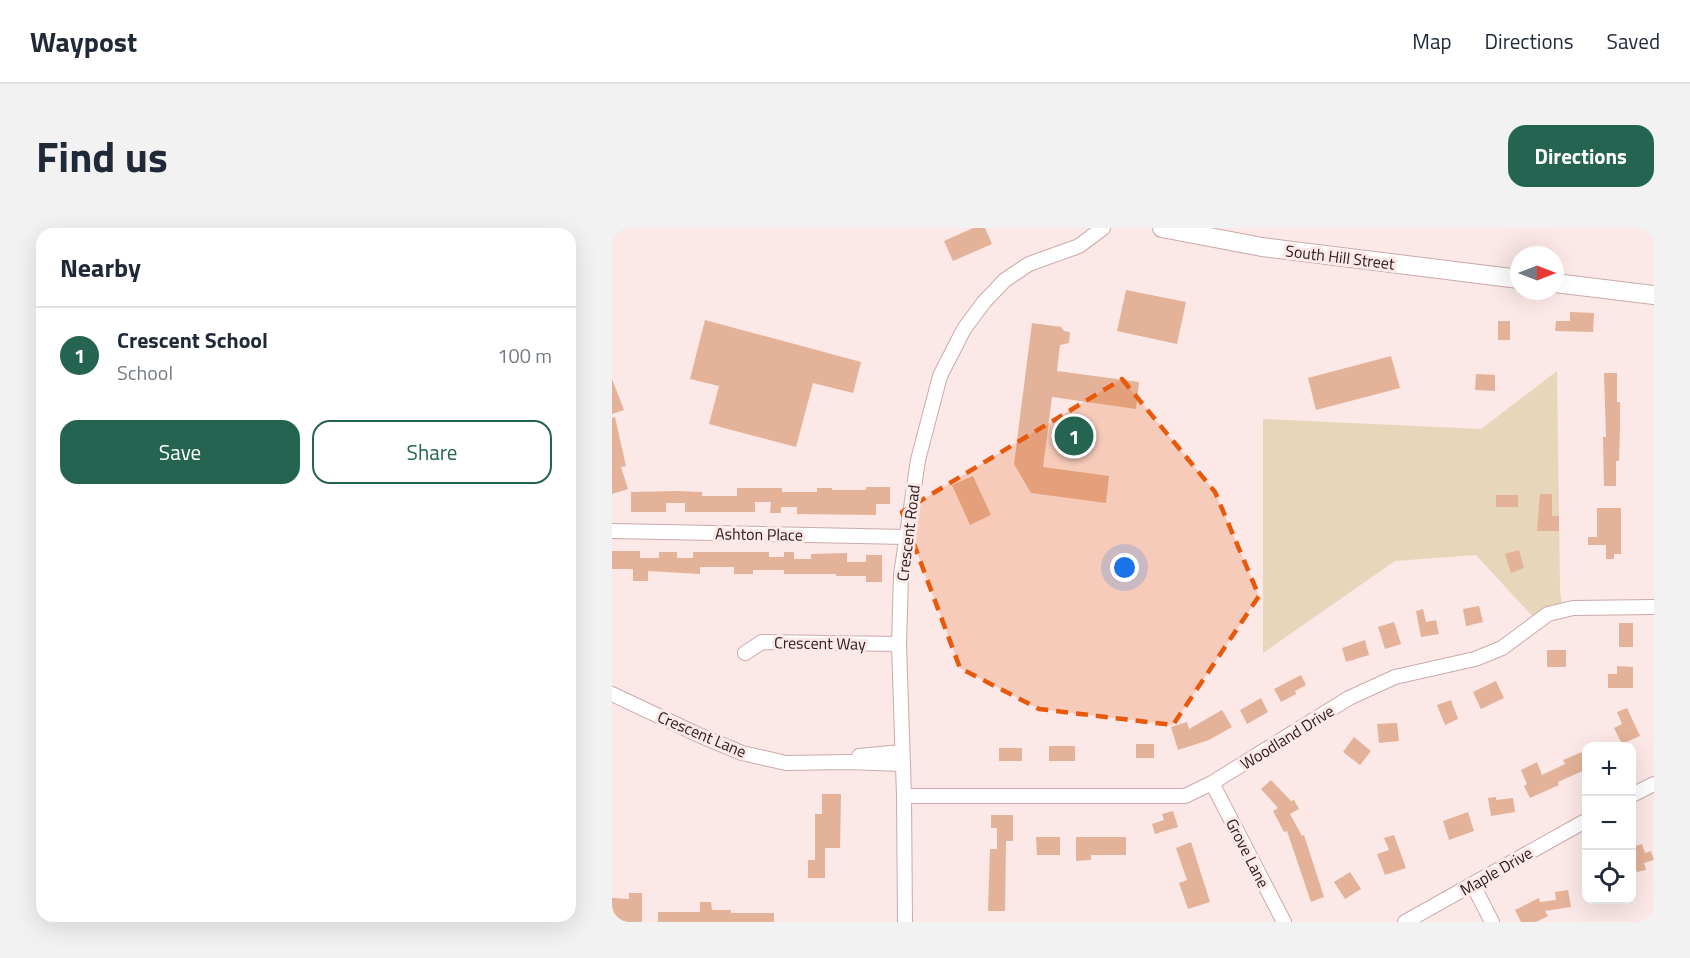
<!DOCTYPE html>
<html lang="en">
<head>
<meta charset="utf-8">
<style>
	:root { --surface:#fff; --page:#f2f2f3; --text:#1f2937; --muted:#747a83; --line:#e0e1e3; --accent:#246451 }
	body { margin:0; font-family:"Titillium Web",sans-serif; background:var(--page); color:var(--text) }
	.controls { position:absolute; right:18px; bottom:18px; display:grid; overflow:hidden; border-radius:12px; box-shadow:0 6px 24px #0002 }
	.controls button { width:54px; height:54px; display:grid; place-items:center; padding:0; border:0; border-bottom:2px solid var(--line); background:var(--surface); color:var(--text); font:30px sans-serif }
	.compass { position:absolute; left:898px; top:18px; width:54px; height:54px; border-radius:50%; background:var(--surface); box-shadow:0 6px 24px #0002; rotate:90deg }
	.you { position:absolute; left:513px; top:340px; width:21px; height:21px; margin:-15px; border:4px solid #fff; border-radius:50%; background:#1a73e8; box-shadow:0 0 0 9px #1a73e833 }
	.badge { display:grid; place-items:center; width:39px; height:39px; border-radius:50%; background:var(--accent); color:#fff; font-size:20px; font-weight:700 }
	.pin { position:absolute; translate:-50% -50%; border:3px solid #fff; box-shadow:0 2px 6px #0006 }
	.list { margin:0; padding:0; list-style:none }
	h2 { display:flex; justify-content:space-between; align-items:center; height:78px; margin:0; padding:0 24px; font-size:26px }
	h2 small { font-size:20px; font-weight:400; color:var(--muted) }
	.list li { display:grid; grid-template-columns:39px 1fr auto; gap:18px; align-items:center; box-sizing:border-box; height:96px; padding:0 24px; border-top:2px solid var(--line) }
	.list b { display:block; font-size:22px; white-space:nowrap }
	.list p { margin:0; font-size:20px; white-space:nowrap; color:var(--muted) }
	.list em { font-size:20px; font-style:normal; color:var(--muted) }
	.actions { display:flex; gap:12px; padding:18px 24px }
	.actions a { flex:1; padding:14px 0; border:2px solid var(--accent); border-radius:18px; text-align:center; font-size:21px; color:var(--accent) }
	.actions .main { background:var(--accent); color:#fff }
	.icon { flex:none; width:33px; height:33px; fill:none; stroke:currentColor; stroke-width:2; stroke-linecap:round; stroke-linejoin:round }
	.map { position:relative; flex:none; width:1042px; height:694px; overflow:hidden; border-radius:18px }
	header { display:flex; align-items:center; gap:36px; box-sizing:border-box; height:84px; padding:0 30px; background:var(--surface); border-bottom:2px solid var(--line) }
	header strong { font-size:28px }
	nav { display:flex; gap:33px; margin-inline-start:auto; font-size:21px }
	.intro { display:flex; align-items:center; justify-content:space-between; box-sizing:border-box; height:144px; padding:0 36px }
	h1 { margin:0; font-size:42px }
	.button { padding:15px 27px; border-radius:18px; background:var(--accent); color:#fff; font-size:21px; font-weight:700 }
	main { display:flex; gap:36px; padding:0 36px }
	aside { flex:1; background:var(--surface); border-radius:18px; box-shadow:0 6px 24px #0002 }
	.map>svg:first-child { display:block }
	.green { fill:#e7d6ba }
	.building { fill:#e3b298 }
	.lines { fill:none; stroke-linecap:round; stroke-linejoin:round }
	.minor-casing { stroke:#caabaa; stroke-width:16 }
	.major-casing { stroke:#caabaa; stroke-width:20 }
	.minor { stroke:#fff; stroke-width:14 }
	.major { stroke:#fff; stroke-width:18 }
	.marked { fill:#e8590c; fill-opacity:0.2; stroke:#e8590c; stroke-width:4.5; stroke-dasharray:12 8; stroke-linejoin:round }
	.labels { text-anchor:middle; stroke-width:6; stroke-linejoin:round; paint-order:stroke }
	.street-label { font-size:16px; fill:#2b201f; stroke:#fbe8e7 }
</style>
</head>
<body>
<header>
<strong>Waypost</strong>
<nav><a>Map</a><a>Directions</a><a>Saved</a></nav>
</header>
<div class="intro"><h1>Find us</h1><a class="button">Directions</a></div>
<main>
<aside>
<h2>Nearby<small></small></h2>
<ul class="list">
<li><span class="badge">1</span><div><b>Crescent School</b><p>School</p></div><em>100 m</em></li>
</ul>
<div class="actions"><a class="main">Save</a><a>Share</a></div>
</aside>
<div class="map">
<svg width="1042" height="694" viewBox="0 0 1042 694">
	<rect width="100%" height="100%" fill="#fbe8e7"/>
	<!-- green -->
	<path class="green" d="M 945,143 L 948,362 L 950,378 L 923,391 L 864,327 L 783,333 L 651,425 L 651,191 L 869,201 Z"/>
	<!-- building -->
	<path class="building" d="M 361,0 L 373,0 L 380,16 L 341,33 L 332,13 Z
		M 514,62 L 574,74 L 565,116 L 505,103 Z
		M 958,84 L 982,85 L 981,104 L 943,103 L 944,93 L 958,93 Z
		M 93,92 L 249,134 L 241,165 L 201,155 L 184,219 L 97,196 L 107,158 L 78,151 Z
		M 886,93 L 898,93 L 898,112 L 886,112 Z
		M 420,95 L 449,99 L 452,103 L 458,104 L 457,115 L 448,117 L 445,143 L 527,154 L 524,181 L 440,169 L 431,239 L 497,248 L 494,275 L 419,265 L 402,236 Z
		M 779,128 L 788,160 L 704,182 L 696,150 Z
		M 992,145 L 1005,145 L 1005,174 L 1008,174 L 1008,199 L 1007,233 L 1004,233 L 1004,258 L 992,258 L 991,209 L 994,209 Z
		M 864,146 L 883,147 L 883,163 L 863,162 Z
		M 0,151 L 12,182 L 0,186 Z
		M 3,189 L 14,238 L 9,239 L 16,261 L 0,266 L 0,190 Z
		M 452,189 L 478,192 L 485,208 L 480,222 L 467,224 L 454,219 L 451,206 L 456,195 Z
		M 361,248 L 379,287 L 358,297 L 340,257 Z
		M 254,259 L 278,259 L 278,276 L 264,276 L 264,287 L 185,286 L 185,279 L 169,279 L 169,285 L 158,285 L 159,274 L 143,274 L 143,284 L 73,284 L 73,275 L 54,275 L 54,284 L 19,284 L 19,264 L 65,263 L 90,264 L 90,268 L 125,268 L 125,260 L 170,260 L 170,264 L 205,264 L 205,260 L 220,260 L 220,262 L 254,262 Z
		M 928,266 L 940,266 L 940,288 L 947,288 L 947,303 L 925,303 Z
		M 884,267 L 906,267 L 906,279 L 884,279 Z
		M 985,280 L 1009,280 L 1009,326 L 1002,326 L 1002,331 L 994,331 L 994,317 L 976,317 L 976,309 L 985,309 Z
		M 907,322 L 912,340 L 899,345 L 893,326 Z
		M 0,323 L 28,323 L 28,330 L 47,330 L 47,324 L 65,324 L 65,330 L 81,330 L 81,324 L 157,324 L 157,329 L 172,329 L 172,324 L 182,324 L 182,331 L 199,331 L 199,326 L 235,325 L 235,334 L 254,334 L 254,327 L 270,327 L 270,354 L 254,354 L 254,348 L 224,348 L 224,346 L 172,346 L 172,342 L 141,342 L 141,346 L 122,346 L 122,339 L 88,339 L 88,346 L 36,343 L 36,353 L 21,353 L 21,341 L 0,341 Z
		M 867,378 L 871,394 L 854,398 L 851,381 Z
		M 811,381 L 814,394 L 824,392 L 827,406 L 809,409 L 804,383 Z
		M 782,394 L 789,416 L 773,421 L 766,399 Z
		M 1007,395 L 1021,395 L 1021,419 L 1007,419 Z
		M 753,412 L 757,427 L 734,434 L 730,420 Z
		M 935,422 L 954,422 L 954,439 L 935,439 Z
		M 1005,438 L 1021,439 L 1021,460 L 996,460 L 996,446 L 1005,446 Z
		M 689,447 L 694,457 L 683,463 L 684,466 L 669,474 L 662,461 Z
		M 884,453 L 892,470 L 869,481 L 861,464 Z
		M 649,470 L 656,484 L 635,496 L 628,482 Z
		M 839,472 L 846,491 L 833,497 L 825,477 Z
		M 1015,480 L 1028,508 L 1010,516 L 1002,500 L 1010,496 L 1005,484 Z
		M 610,482 L 620,499 L 597,512 L 566,522 L 559,499 L 575,494 L 577,501 Z
		M 785,495 L 787,513 L 767,515 L 765,496 Z
		M 742,509 L 759,523 L 748,537 L 731,524 Z
		M 524,516 L 542,516 L 542,530 L 524,530 Z
		M 437,518 L 463,518 L 463,533 L 437,533 Z
		M 387,520 L 410,520 L 410,533 L 387,533 Z
		M 975,522 L 975,541 L 946,554 L 947,557 L 918,570 L 912,558 L 915,556 L 909,542 L 925,534 L 930,547 L 953,536 L 951,532 Z
		M 659,552 L 679,573 L 682,572 L 687,581 L 678,586 L 690,608 L 692,607 L 712,669 L 699,674 L 675,603 L 672,604 L 661,583 L 666,580 L 649,561 Z
		M 210,566 L 229,566 L 228,620 L 213,620 L 213,650 L 196,650 L 196,632 L 203,632 L 203,586 L 210,586 Z
		M 884,569 L 884,572 L 901,570 L 903,584 L 879,588 L 876,570 Z
		M 561,583 L 566,599 L 543,606 L 540,596 L 552,592 L 550,586 Z
		M 856,584 L 862,603 L 837,612 L 831,593 Z
		M 379,587 L 401,587 L 401,613 L 394,613 L 393,683 L 376,683 L 378,621 L 385,621 L 385,600 L 379,600 Z
		M 782,607 L 794,640 L 773,647 L 765,626 L 777,622 L 772,610 Z
		M 424,609 L 448,609 L 448,627 L 425,627 Z
		M 464,609 L 514,609 L 514,627 L 479,627 L 479,632 L 464,633 Z
		M 579,614 L 598,674 L 576,681 L 567,655 L 575,652 L 564,620 Z
		M 1030,616 L 1033,625 L 1039,623 L 1042,632 L 1032,635 L 1034,642 L 1025,644 L 1024,640 L 1020,641 L 1020,619 Z
		M 738,644 L 749,661 L 733,671 L 722,654 Z
		M 956,662 L 959,679 L 933,683 L 936,688 L 924,694 L 909,694 L 903,682 L 927,670 L 928,674 L 944,672 L 943,664 Z
		M 17,665 L 30,665 L 30,694 L 0,694 L 0,670 L 17,671 Z
		M 88,674 L 99,674 L 100,682 L 119,682 L 119,685 L 162,685 L 162,694 L 46,694 L 46,684 L 88,684 Z"/>
	<g class="lines">
		<!-- minor casing -->
		<g class="minor-casing">
			<path id="minor" d="M 0,303 L 294,309
				M 133,425 L 150,414 L 287,416
				M 0,466 L 89,508 L 130,525 L 174,535 L 235,534 L 290,536
				M 247,528 L 290,524
				M 600,555 L 672,694
				M 1020,567 L 1042,556
				M 292,568 L 573,568 L 600,555 L 737,470 L 783,449 L 863,431 L 890,420 L 936,386 L 961,380 L 1042,379
				M 861,657 L 880,694
				M 293,694 L 292,568 L 287,416 L 289,347 L 306,232 L 328,148 L 352,101 L 372,74 L 393,52 L 417,36 L 467,18 L 491,0
				M 793,694 L 975,592"/>
		</g>
		<!-- major casing -->
		<g class="major-casing">
			<path id="major" d="M 550,0 L 650,19 L 907,51
				M 943,55 L 1042,67"/>
		</g>
		<!-- minor -->
		<use href="#minor" class="minor"/>
		<!-- major -->
		<use href="#major" class="major"/>
	</g>
	<!-- marked area -->
	<path class="marked" d="M 510,151 L 603,264 L 647,368 L 561,497 L 427,481 L 348,440 L 290,284 Z"/>
	<g class="labels">
		<!-- street labels -->
		<g class="street-label">
			<text transform="translate(728 29) rotate(7)" y="6">South Hill Street</text>
			<text transform="translate(296 305) rotate(-83)" y="6">Crescent Road</text>
			<text transform="translate(147 306) rotate(1)" y="6">Ashton Place</text>
			<text transform="translate(208 415) rotate(1)" y="6">Crescent Way</text>
			<text transform="translate(90 506) rotate(23)" y="6">Crescent Lane</text>
			<text transform="translate(675 509) rotate(-32)" y="6">Woodland Drive</text>
			<text transform="translate(636 625) rotate(63)" y="6">Grove Lane</text>
			<text transform="translate(884 643) rotate(-30)" y="6">Maple Drive</text>
		</g>
	</g>
</svg>
<div class="controls">
<button>+</button>
<button>−</button>
<button><svg class="icon" aria-label="locate" viewBox="0 0 24 24"><circle cx="12" cy="12" r="6"/><path d="M12 2v4M12 18v4M2 12h4M18 12h4"/></svg></button>
</div>
<svg class="compass" viewBox="-18 -18 36 36"><path d="M0-13l5 13h-10z" fill="#e53935"/><path d="M0 13l5-13h-10z" fill="#747a83"/></svg>
<div class="you"></div>
<div class="pin badge" style="left:462px;top:208px">1</div>
</div>
</main>
</body>
</html>
